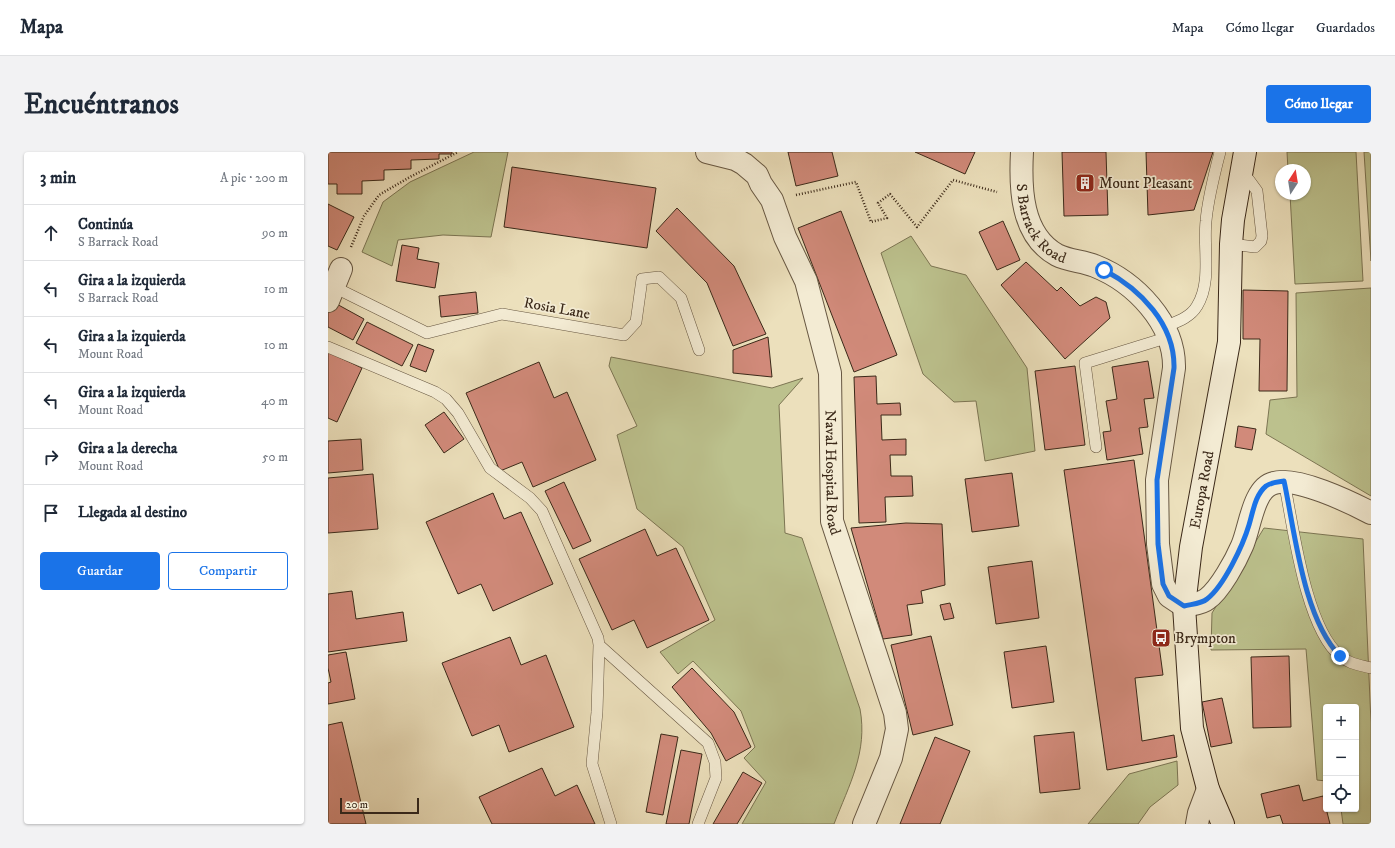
<!DOCTYPE html>
<html lang="es">
<head>
<meta charset="utf-8">
<style>
	:root { --surface:#fff; --page:#f2f2f3; --text:#1f2937; --muted:#747a83; --line:#e0e1e3; --accent:#1a73e8 }
	body { margin:0; font-family:"IM FELL DW Pica",serif; background:var(--page); color:var(--text) }
	.controls { position:absolute; right:12px; bottom:12px; display:grid; overflow:hidden; border-radius:4px; box-shadow:0 1px 3px #0004 }
	.controls button { width:36px; height:36px; display:grid; place-items:center; padding:0; border:0; border-bottom:1px solid var(--line); background:var(--surface); color:var(--text); font:20px sans-serif }
	.compass { position:absolute; left:947px; top:12px; width:36px; height:36px; border-radius:50%; background:var(--surface); box-shadow:0 1px 3px #0004; rotate:12deg }
	.scale { position:absolute; left:12px; bottom:10px; width:79px; box-sizing:border-box; padding-left:4px; border:2px solid #3b2919; border-top:0; font-size:11px; line-height:14px; white-space:nowrap; color:#3b2919; -webkit-text-stroke:3px #f3ebd3; paint-order:stroke }
	.stop { position:absolute; width:12px; height:12px; margin:-9px; border:3px solid #1a73e8; border-radius:50%; background:#fff }
	.stop.end { background:#1a73e8; border-color:#fff; box-shadow:0 1px 4px #0008 }
	.list { margin:0; padding:0; list-style:none }
	h2 { display:flex; justify-content:space-between; align-items:center; height:52px; margin:0; padding:0 16px; font-size:17px }
	h2 small { font-size:13px; font-weight:400; color:var(--muted) }
	.list li { display:grid; grid-template-columns:26px 1fr auto; gap:12px; align-items:center; box-sizing:border-box; height:56px; padding:0 16px; border-top:1px solid var(--line) }
	.list b { display:block; font-size:15px; white-space:nowrap }
	.list p { margin:0; font-size:13px; white-space:nowrap; color:var(--muted) }
	.list em { font-size:13px; font-style:normal; color:var(--muted) }
	.actions { display:flex; gap:8px; padding:12px 16px }
	.actions a { flex:1; padding:9px 0; border:1px solid var(--accent); border-radius:4px; text-align:center; font-size:14px; color:var(--accent) }
	.actions .main { background:var(--accent); color:#fff }
	.icon { flex:none; width:22px; height:22px; fill:none; stroke:currentColor; stroke-width:2; stroke-linecap:round; stroke-linejoin:round }
	.map { position:relative; flex:none; width:1043px; height:672px; overflow:hidden; border-radius:4px }
	header { display:flex; align-items:center; gap:24px; box-sizing:border-box; height:56px; padding:0 20px; background:var(--surface); border-bottom:1px solid var(--line) }
	header strong { font-size:19px }
	nav { display:flex; gap:22px; margin-inline-start:auto; font-size:14px }
	.intro { display:flex; align-items:center; justify-content:space-between; box-sizing:border-box; height:96px; padding:0 24px }
	h1 { margin:0; font-size:28px }
	.button { padding:10px 18px; border-radius:4px; background:var(--accent); color:#fff; font-size:14px; font-weight:700 }
	main { display:flex; gap:24px; padding:0 24px }
	aside { flex:1; background:var(--surface); border-radius:4px; box-shadow:0 1px 3px #0004 }
	.map>svg:first-child { display:block }
	.green { fill:#bcc18d; stroke:#7c7553 }
	.building { fill:#d18a7a; stroke:#3b2919 }
	.lines { fill:none; stroke-linecap:round; stroke-linejoin:round }
	.lane-casing { stroke:#675742; stroke-width:12 }
	.street-casing { stroke:#675742; stroke-width:24 }
	.secondary-casing { stroke:#3b2919; stroke-width:24 }
	.path { stroke:#3b2919; stroke-width:2.5; stroke-dasharray:1 2; stroke-linecap:butt }
	.lane { stroke:#f3ebd3; stroke-width:11 }
	.street { stroke:#f3ebd3; stroke-width:22 }
	.secondary { stroke:#f3ebd3; stroke-width:22 }
	.route { stroke:#1a73e8; stroke-width:5 }
	.labels { text-anchor:middle; stroke-width:3.5; stroke-linejoin:round; paint-order:stroke }
	.poi-label { font-size:15px; fill:#3b2919; stroke:#f3ebd3; text-anchor:start }
	.street-label { font-size:15px; fill:#3b2919; stroke:#f3ebd3 }
</style>
</head>
<body>
<header>
<strong>Mapa</strong>
<nav><a>Mapa</a><a>Cómo llegar</a><a>Guardados</a></nav>
</header>
<div class="intro"><h1>Encuéntranos</h1><a class="button">Cómo llegar</a></div>
<main>
<aside>
<h2>3 min<small>A pie · 200 m</small></h2>
<ul class="list">
<li><svg class="icon" aria-label="ahead" viewBox="0 0 24 24"><path d="M12 20V5M6 11l6-6 6 6"/></svg><div><b>Continúa</b><p>S Barrack Road</p></div><em>90 m</em></li>
<li><svg class="icon" aria-label="left" viewBox="0 0 24 24"><path d="M17 20v-9H6M10 6l-5 5 5 5"/></svg><div><b>Gira a la izquierda</b><p>S Barrack Road</p></div><em>10 m</em></li>
<li><svg class="icon" aria-label="left" viewBox="0 0 24 24"><path d="M17 20v-9H6M10 6l-5 5 5 5"/></svg><div><b>Gira a la izquierda</b><p>Mount Road</p></div><em>10 m</em></li>
<li><svg class="icon" aria-label="left" viewBox="0 0 24 24"><path d="M17 20v-9H6M10 6l-5 5 5 5"/></svg><div><b>Gira a la izquierda</b><p>Mount Road</p></div><em>40 m</em></li>
<li><svg class="icon" aria-label="right" viewBox="0 0 24 24"><path d="M7 20v-9h11M14 6l5 5-5 5"/></svg><div><b>Gira a la derecha</b><p>Mount Road</p></div><em>50 m</em></li>
<li><svg class="icon" aria-label="arrive" viewBox="0 0 24 24"><path d="M6 21V4h12l-3 4 3 4H6"/></svg><div><b>Llegada al destino</b></div></li>
</ul>
<div class="actions"><a class="main">Guardar</a><a>Compartir</a></div>
</aside>
<div class="map">
<svg width="1043" height="672" viewBox="0 0 1043 672">
	<rect width="100%" height="100%" fill="#ece0bc"/>
	<filter id="stains"><feTurbulence type="fractalNoise" baseFrequency=".005" numOctaves="4"/><feColorMatrix values="0 0 0 0 .2 0 0 0 0 .09 0 0 0 0 .02 0 0 0 .5 -.17"/></filter>
	<radialGradient id="worn" r=".72"><stop offset=".6" stop-color="#630" stop-opacity="0"/><stop offset="1" stop-color="#630" stop-opacity=".3"/></radialGradient>
	<!-- green -->
	<path class="green" d="M 146,0 L 180,0 L 163,85 L 115,83 L 70,88 L 64,114 L 34,100 L 55,50 L 82,30 Z
		M 959,0 L 1028,0 L 1035,129 L 967,132 L 962,42 L 977,42 L 977,18 L 960,18 Z
		M 1036,0 L 1043,0 L 1043,109 Z
		M 583,84 L 603,114 L 638,123 L 699,216 L 707,299 L 657,309 L 648,249 L 626,250 L 595,222 L 553,101 Z
		M 1043,136 L 1043,344 L 938,282 L 942,248 L 969,245 L 968,141 Z
		M 283,205 L 444,236 L 475,226 L 451,253 L 457,381 L 474,386 L 532,557 C 540,600 521,633 506,672 L 414,672 L 438,630 L 416,606 L 427,595 L 413,559 L 365,509 L 350,522 L 332,500 L 387,468 L 355,395 L 309,357 L 289,283 L 309,274 L 281,214 Z
		M 936,376 L 1035,387 L 1043,571 L 1043,672 L 1015,672 L 1013,657 L 1028,657 L 1028,555 L 998,555 L 998,629 L 989,628 L 978,497 L 883,498 L 884,461 Z
		M 849,609 L 850,633 L 822,655 L 810,672 L 760,672 L 801,622 Z"/>
	<!-- building -->
	<path class="building" d="M 0,0 L 124,0 L 124,2 L 111,2 L 111,7 L 83,8 L 83,17 L 56,18 L 56,28 L 34,29 L 34,42 L 9,42 L 9,32 L 0,32 Z
		M 460,0 L 504,0 L 510,24 L 468,34 Z
		M 587,0 L 647,0 L 637,22 Z
		M 734,0 L 778,0 L 780,63 L 736,64 Z
		M 818,0 L 885,0 L 866,58 L 820,63 Z
		M 184,15 L 328,36 L 319,96 L 176,75 Z
		M 0,52 L 26,65 L 9,98 L 0,94 Z
		M 349,56 L 406,114 L 438,182 L 405,194 L 379,131 L 328,79 Z
		M 513,59 L 569,203 L 526,220 L 470,76 Z
		M 675,69 L 692,108 L 669,118 L 651,80 Z
		M 74,93 L 91,96 L 89,107 L 111,111 L 107,136 L 68,129 Z
		M 698,110 L 729,139 L 733,135 L 752,154 L 768,145 L 778,150 L 782,166 L 737,207 L 673,133 Z
		M 915,138 L 960,139 L 959,239 L 931,239 L 932,187 L 915,187 Z
		M 148,140 L 150,161 L 113,165 L 111,144 Z
		M 5,150 L 36,167 L 25,188 L 0,175 L 0,159 Z
		M 39,170 L 85,193 L 74,214 L 28,191 Z
		M 440,185 L 444,225 L 405,221 L 405,198 Z
		M 90,192 L 106,198 L 98,220 L 82,214 Z
		M 0,200 L 34,216 L 9,270 L 0,266 Z
		M 820,209 L 826,246 L 816,247 L 820,275 L 811,276 L 815,302 L 779,308 L 775,280 L 783,279 L 778,249 L 789,247 L 784,215 Z
		M 211,210 L 226,246 L 239,240 L 268,308 L 205,335 L 194,310 L 172,319 L 138,241 Z
		M 747,214 L 757,293 L 717,298 L 707,219 Z
		M 548,224 L 549,252 L 572,251 L 573,263 L 553,263 L 554,288 L 578,287 L 578,303 L 562,303 L 563,324 L 584,324 L 585,344 L 557,345 L 558,370 L 531,371 L 526,225 Z
		M 116,260 L 136,287 L 116,301 L 97,273 Z
		M 910,274 L 928,277 L 924,298 L 907,295 Z
		M 33,287 L 35,318 L 0,321 L 0,289 Z
		M 806,308 L 835,523 L 807,526 L 814,589 L 846,583 L 849,605 L 779,618 L 736,318 Z
		M 684,321 L 691,374 L 644,380 L 637,327 Z
		M 45,322 L 50,377 L 0,381 L 0,326 Z
		M 236,330 L 263,389 L 245,397 L 217,339 Z
		M 165,341 L 176,367 L 193,360 L 225,432 L 165,459 L 153,432 L 130,442 L 98,370 Z
		M 578,371 L 614,372 L 617,433 L 593,439 L 595,451 L 579,453 L 584,483 L 555,487 L 523,376 Z
		M 317,377 L 329,404 L 348,396 L 381,468 L 319,496 L 306,468 L 284,478 L 251,407 Z
		M 704,409 L 711,466 L 668,472 L 660,415 Z
		M 24,439 L 28,467 L 75,460 L 79,489 L 0,500 L 0,442 Z
		M 622,451 L 626,466 L 616,468 L 612,453 Z
		M 603,484 L 625,573 L 585,583 L 563,493 Z
		M 182,485 L 193,513 L 218,503 L 246,575 L 181,600 L 171,573 L 144,584 L 114,511 Z
		M 718,494 L 726,550 L 684,556 L 676,500 Z
		M 18,500 L 27,547 L 0,552 L 0,531 L 3,530 L 0,516 L 0,503 Z
		M 961,504 L 963,575 L 925,576 L 923,505 Z
		M 364,516 L 406,560 L 423,595 L 398,609 L 383,581 L 344,535 Z
		M 894,546 L 904,591 L 883,595 L 874,550 Z
		M 14,570 L 38,672 L 0,672 L 0,573 Z
		M 746,580 L 752,637 L 712,641 L 706,584 Z
		M 333,582 L 350,585 L 335,663 L 318,660 Z
		M 607,585 L 642,599 L 612,672 L 572,672 Z
		M 353,598 L 374,602 L 361,672 L 338,672 Z
		M 214,616 L 227,644 L 249,633 L 267,672 L 164,672 L 151,645 Z
		M 415,620 L 434,631 L 409,672 L 385,672 Z
		M 971,633 L 975,649 L 995,644 L 1002,672 L 955,672 L 952,663 L 939,666 L 933,642 Z"/>
	<g class="lines">
		<!-- lane casing -->
		<g class="lane-casing">
			<path id="lane" d="M 903,92 L 927,95 L 933,89 L 934,84 L 929,39 L 921,28 L 913,22
				M 6,135 L 99,181 L 174,162 L 296,183 L 308,170 L 314,127 L 331,125 L 353,146 L 371,198
				M 836,175 C 848,170 862,166 869,154 C 884,130 875,96 878,69 C 880,46 886,23 892,0
				M 0,195 L 107,240 L 118,247 L 130,261 L 162,316 L 202,346 L 214,359 L 270,486 L 271,493 L 380,591 L 387,610 L 388,626 L 370,672
				M 768,295 L 757,211 L 841,185
				M 956,329 C 965,373 977,475 1012,504 C 1021,512 1032,513 1043,516
				M 271,493 L 269,560 L 264,612 L 283,672"/>
		</g>
		<!-- street casing -->
		<g class="street-casing">
			<g id="street">
				<path id="s1" d="M 379,0 L 407,7 L 416,12 L 429,23 L 433,32 L 444,48 L 457,85 L 478,129 L 502,221 L 504,369 L 567,561 L 569,577 L 563,606 L 536,672"/>
				<path id="s2" d="M 694,0 C 692,36 693,83 729,103 C 741,109 755,109 767,114 C 807,130 847,171 846,216 L 829,328 L 830,392 L 835,432 L 841,444 L 856,454 C 864,452 873,452 879,447 C 892,438 908,408 914,394 C 922,376 925,336 946,331 C 968,324 1022,350 1043,361"/>
				<path d="M 0,149 L 13,117"/>
				<path d="M 869,672 L 871,661 L 880,637"/>
			</g>
		</g>
		<!-- secondary casing -->
		<g class="secondary-casing">
			<g id="secondary">
				<path id="s3" d="M 895,672 L 880,637 L 864,576 L 856,454 L 863,395 L 901,190 L 903,92 L 905,68 L 917,0"/>
			</g>
		</g>
		<!-- path -->
		<path class="path" d="M 468,43 L 528,30 L 543,70 L 559,66 L 550,51 L 562,42 L 589,75 L 625,28 L 669,40
			M 23,95 L 36,64 L 51,43 L 82,25 L 130,0"/>
		<!-- lane -->
		<use href="#lane" class="lane"/>
		<!-- street -->
		<use href="#street" class="street"/>
		<!-- secondary -->
		<use href="#secondary" class="secondary"/>
	</g>
	<g class="lines">
		<!-- route -->
		<path class="route" d="M 776,118 C 812,137 847,172 846,216 L 829,328 L 830,392 L 835,432 L 841,444 L 856,454 C 864,452 873,452 879,447 C 896,434 915,393 921,373 C 925,360 927,343 938,334 C 944,330 949,330 956,329 C 967,380 975,466 1012,504"/>
	</g>
	<!-- icons -->
	<defs>
		<g id="building-square" transform="scale(1)"><rect x="-9" y="-9" width="18" height="18" rx="4" fill="#8f2418" stroke="#f3ebd3"/><path d="M-4-6H4V6H1V3H-1V6H-4ZM-2.5-4.3h1.7v1.8h-1.7ZM.8-4.3h1.7v1.8H.8ZM-2.5-1h1.7V.8h-1.7ZM.8-1h1.7V.8H.8Z" fill="#fff"/></g>
		<g id="bus-square" transform="scale(1)"><rect x="-9" y="-9" width="18" height="18" rx="4" fill="#8f2418" stroke="#f3ebd3"/><path d="M-5-6H5V4H4V6H2V4H-2V6H-4V4H-5ZM-3.5-4V0h7V-4ZM-3.5 1.2v1.5H-2V1.2ZM2 1.2v1.5H3.5V1.2Z" fill="#fff"/></g>
	</defs>
	<g fill-rule="evenodd">
		<use href="#building-square" x="757" y="31"/>
		<use href="#bus-square" x="833" y="486"/>
	</g>
	<g class="labels">
		<!-- poi labels -->
		<g class="poi-label">
			<text x="771" y="36">Mount Pleasant</text>
			<text x="847" y="491">Brympton</text>
		</g>
		<!-- street labels -->
		<g class="street-label">
			<text dy="5" stroke="none"><textPath href="#s2" startOffset="78">S Barrack Road</textPath></text>
			<text transform="translate(229 156) rotate(10)" y="5">Rosia Lane</text>
			<text dy="5" stroke="none"><textPath href="#s1" startOffset="368">Naval Hospital Road</textPath></text>
			<text dy="5" stroke="none"><textPath href="#s3" startOffset="341">Europa Road</textPath></text>
		</g>
	</g>
	<rect width="100%" height="100%" filter="url(#stains)"/>
	<rect width="100%" height="100%" fill="url(#worn)"/>
</svg>
<div class="controls">
<button>+</button>
<button>−</button>
<button><svg class="icon" aria-label="locate" viewBox="0 0 24 24"><circle cx="12" cy="12" r="6"/><path d="M12 2v4M12 18v4M2 12h4M18 12h4"/></svg></button>
</div>
<svg class="compass" viewBox="-18 -18 36 36"><path d="M0-13l5 13h-10z" fill="#e53935"/><path d="M0 13l5-13h-10z" fill="#747a83"/></svg>
<div class="scale">20 m</div>
<div class="stop" style="left:776px;top:118px"></div>
<div class="stop end" style="left:1012px;top:504px"></div>
</div>
</main>
</body>
</html>
